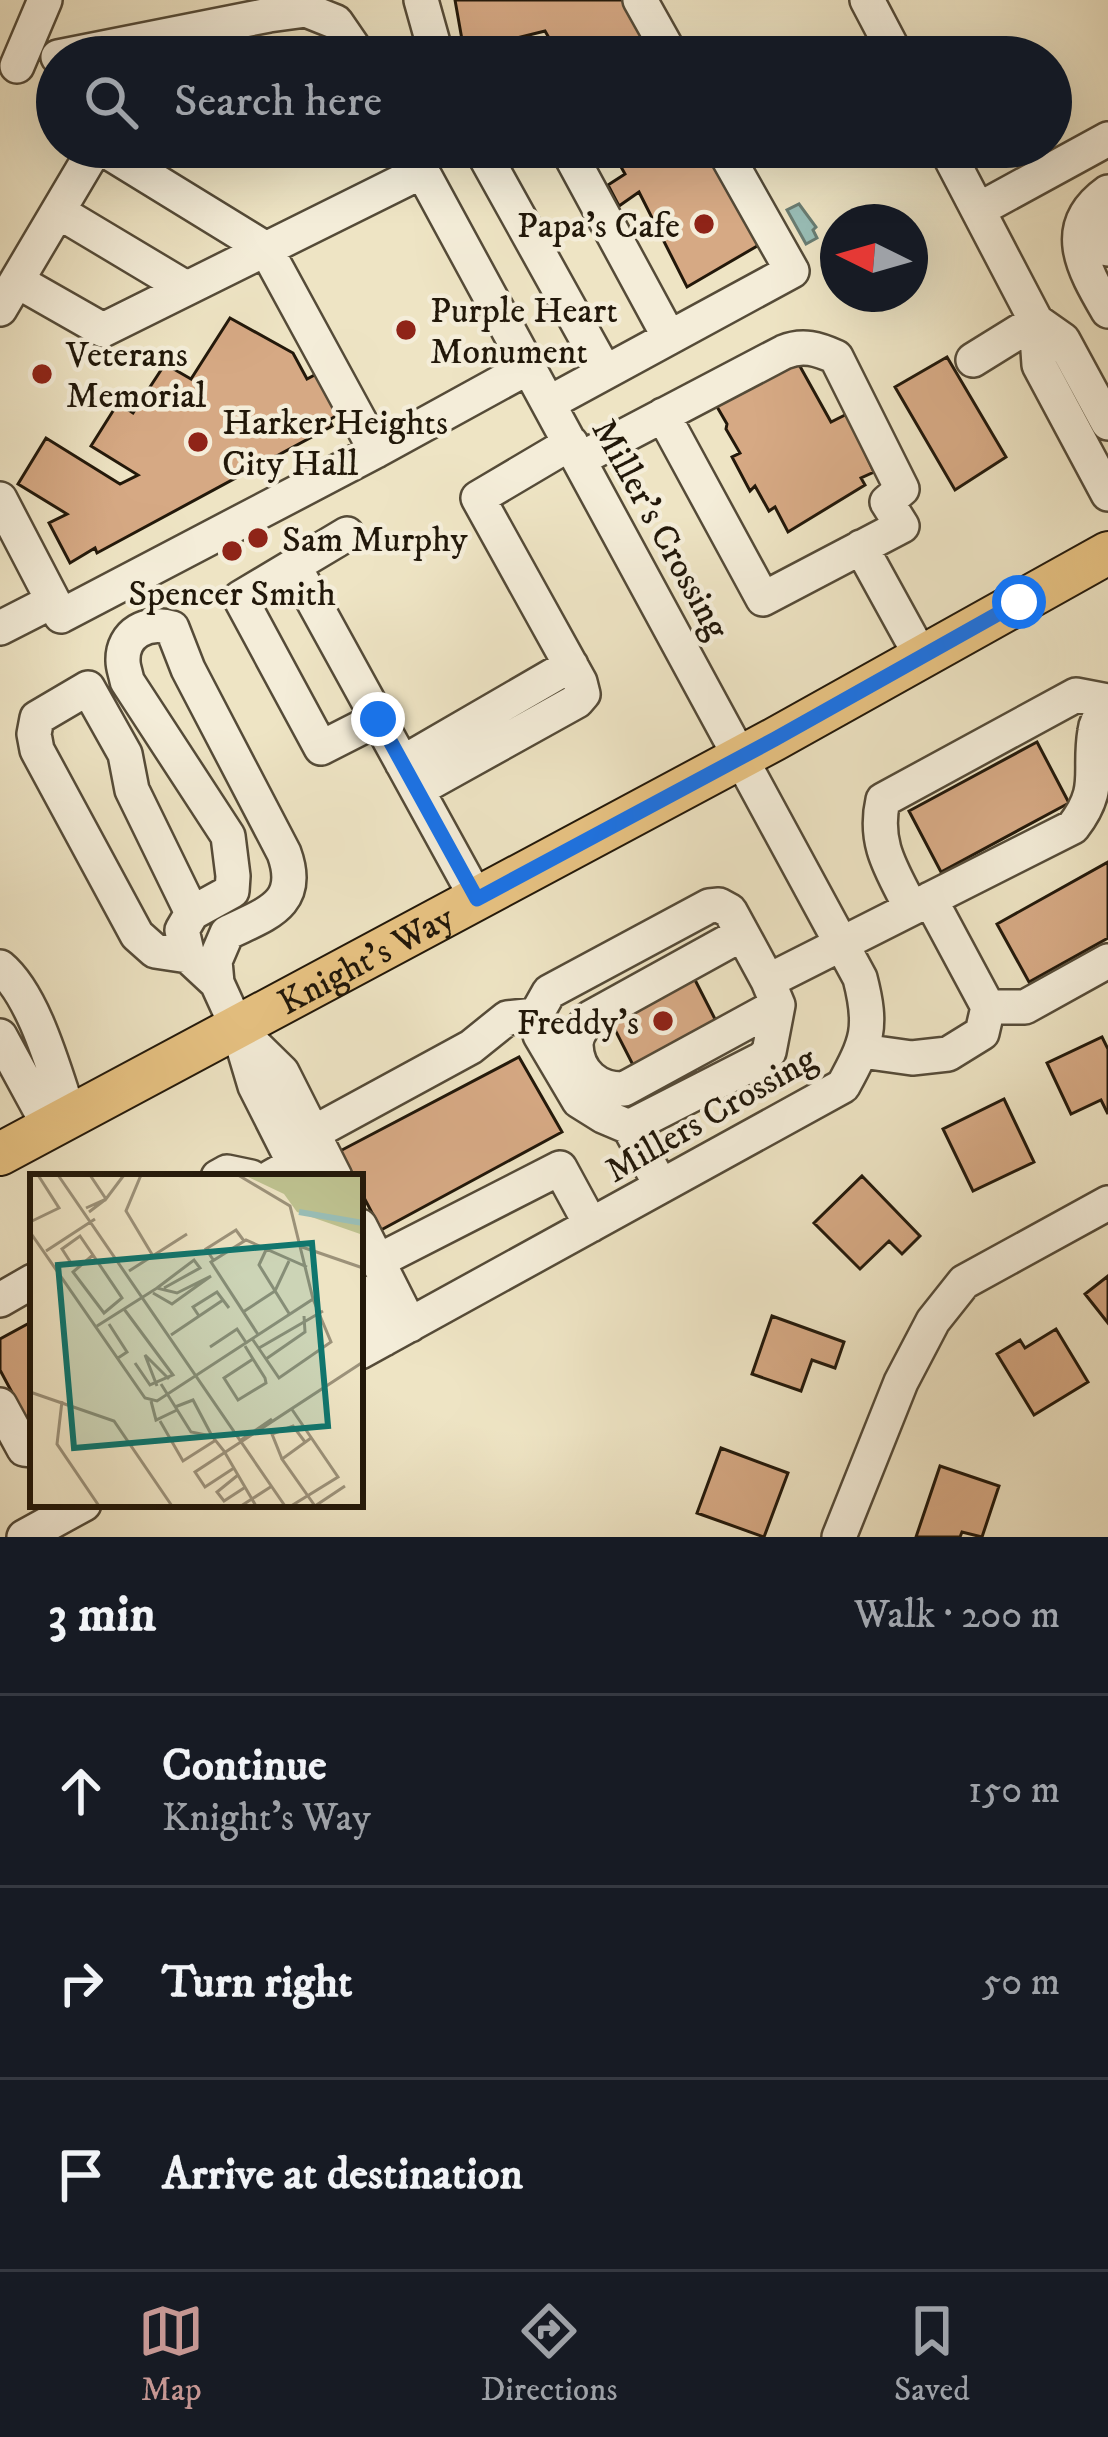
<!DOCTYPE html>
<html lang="en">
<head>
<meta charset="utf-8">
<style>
	:root { --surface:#171b24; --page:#242831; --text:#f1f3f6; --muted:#9ea1a6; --line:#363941; --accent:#c59692 }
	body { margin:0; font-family:"IM FELL DW Pica",serif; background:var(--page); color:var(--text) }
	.compass { position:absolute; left:820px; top:204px; width:108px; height:108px; border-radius:50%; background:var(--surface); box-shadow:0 12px 48px #0002; rotate:275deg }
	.stop { position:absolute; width:36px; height:36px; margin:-27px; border:9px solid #1a73e8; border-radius:50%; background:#fff }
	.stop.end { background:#1a73e8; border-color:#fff; box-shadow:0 3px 12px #0008 }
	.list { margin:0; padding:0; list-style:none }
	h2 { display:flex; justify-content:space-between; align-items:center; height:156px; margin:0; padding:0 48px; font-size:51px }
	h2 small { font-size:39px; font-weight:400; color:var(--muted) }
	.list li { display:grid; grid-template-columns:78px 1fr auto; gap:36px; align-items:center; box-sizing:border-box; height:192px; padding:0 48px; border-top:3px solid var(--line) }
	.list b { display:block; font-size:45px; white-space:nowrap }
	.list p { margin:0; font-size:39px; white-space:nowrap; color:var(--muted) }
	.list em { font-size:39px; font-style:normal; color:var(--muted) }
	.icon { flex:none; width:66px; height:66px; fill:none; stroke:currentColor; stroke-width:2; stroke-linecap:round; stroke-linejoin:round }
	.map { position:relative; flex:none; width:1108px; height:1537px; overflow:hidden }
	.search { position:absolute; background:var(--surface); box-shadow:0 12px 48px #0002; left:36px; right:36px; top:36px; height:132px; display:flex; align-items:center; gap:30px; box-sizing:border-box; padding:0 42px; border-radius:66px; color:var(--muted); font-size:45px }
	.sheet { height:732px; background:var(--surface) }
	nav { display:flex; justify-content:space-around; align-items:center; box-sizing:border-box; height:168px; border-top:3px solid var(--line); background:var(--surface); font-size:33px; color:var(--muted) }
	nav a { display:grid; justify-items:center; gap:6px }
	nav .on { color:var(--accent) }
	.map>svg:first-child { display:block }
	.water { fill:#99beb7; stroke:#697c72; stroke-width:3 }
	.building { fill:#d6a984; stroke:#22180a; stroke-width:3 }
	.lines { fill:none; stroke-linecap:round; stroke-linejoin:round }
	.minor-casing { stroke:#554b38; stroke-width:38 }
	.major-casing { stroke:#22180a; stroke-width:46 }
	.minor { stroke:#f4edd9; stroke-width:33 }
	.major { stroke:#e7c282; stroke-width:42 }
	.route { stroke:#1a73e8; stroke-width:15 }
	.poi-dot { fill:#8f2418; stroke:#f4edd9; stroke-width:4.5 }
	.labels { text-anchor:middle; stroke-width:9; stroke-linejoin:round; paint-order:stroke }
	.poi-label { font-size:36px; fill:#22180a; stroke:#f4edd9; text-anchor:start }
	.street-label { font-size:36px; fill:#22180a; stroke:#f4edd9 }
	.inset-river { fill:none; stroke:#99beb7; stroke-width:6 }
	.inset-road { fill:none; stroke:#9c927a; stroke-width:3 }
	.view { fill:#0f766e; fill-opacity:0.15; stroke:#0f766e; stroke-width:6 }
	.inset-edge { fill:none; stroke:#22180a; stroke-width:6 }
</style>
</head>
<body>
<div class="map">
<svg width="1108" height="1537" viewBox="0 0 1108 1537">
	<rect width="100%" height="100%" fill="#eee4c4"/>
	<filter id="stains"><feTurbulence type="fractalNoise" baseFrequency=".00167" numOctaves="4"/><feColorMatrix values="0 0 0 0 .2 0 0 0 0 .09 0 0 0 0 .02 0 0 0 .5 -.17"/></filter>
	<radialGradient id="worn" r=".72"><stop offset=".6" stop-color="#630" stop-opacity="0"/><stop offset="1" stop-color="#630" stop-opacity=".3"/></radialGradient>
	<!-- water -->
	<path class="water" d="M 799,204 L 816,227 L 813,230 L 817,238 L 806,244 L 787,210 Z"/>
	<!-- building -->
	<path class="building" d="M 455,0 L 627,0 L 659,57 L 560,57 L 545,31 L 513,39 L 515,57 L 490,57 L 488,45 L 464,51 Z
		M 610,147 L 710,147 L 764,242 L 687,287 L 639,192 L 619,206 L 608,185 L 625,174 Z
		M 230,318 L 293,353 L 307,379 L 341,361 L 344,411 L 329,420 L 332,426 L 97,553 L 95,548 L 70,563 L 49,523 L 67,514 L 18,484 L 46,438 L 120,484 L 138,475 L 91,446 L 118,403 L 133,413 L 165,364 L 191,379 Z
		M 947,357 L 1006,457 L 955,490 L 895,387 Z
		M 797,361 L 831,422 L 847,414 L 874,472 L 861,478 L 865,485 L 788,532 L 775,507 L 769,511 L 755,486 L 750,491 L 732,457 L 740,453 L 726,429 L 727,424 L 716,405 Z
		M 1037,742 L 1069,803 L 941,872 L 909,811 Z
		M 1108,862 L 1108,938 L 1029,982 L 997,924 Z
		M 693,976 L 716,1021 L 633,1065 L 610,1020 Z
		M 1102,1037 L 1108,1049 L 1108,1114 L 1101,1100 L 1071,1114 L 1047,1063 Z
		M 519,1057 L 562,1132 L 381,1230 L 360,1190 L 360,1177 L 354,1177 L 340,1151 Z
		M 1004,1099 L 1034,1162 L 973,1191 L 943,1129 Z
		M 862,1176 L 920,1236 L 902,1254 L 889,1241 L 860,1269 L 814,1223 Z
		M 1108,1276 L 1108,1323 L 1085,1294 Z
		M 772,1316 L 844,1342 L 835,1368 L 812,1360 L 801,1391 L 752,1374 Z
		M 33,1321 L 33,1427 L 31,1428 L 0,1370 L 0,1339 Z
		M 1056,1329 L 1088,1382 L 1034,1415 L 997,1354 L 1020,1340 L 1025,1348 Z
		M 721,1448 L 788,1473 L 764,1537 L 697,1513 Z
		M 940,1466 L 999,1486 L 982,1537 L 962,1532 L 960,1537 L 916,1537 Z"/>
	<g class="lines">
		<!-- minor casing -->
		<g class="minor-casing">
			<path id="minor" d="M 421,0 L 437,57
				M 640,0 L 672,57
				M 867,0 L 897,57
				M 58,57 L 269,15 L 306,10 L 336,22 L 360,57
				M 17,66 L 45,0
				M 100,147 L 266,249 L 376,451
				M 480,147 L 605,372
				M 566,147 L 669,337
				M 945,147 L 1036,321 L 1039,365 L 1108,494
				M 1108,192 C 1059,227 1083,268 1108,311
				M 978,210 L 1108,139
				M 59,212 L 186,288
				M 1108,218 L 1106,225 L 1108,249
				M 17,281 L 103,330 L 423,171
				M 0,309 L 96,147
				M 1036,321 L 1063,340 L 1108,423
				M 973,360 L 1036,321
				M 549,403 L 792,271 L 722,147
				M 580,459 L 784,352 C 803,344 818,349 836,357 L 902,489 L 887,502 L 902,526 L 763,599 L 663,415
				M 0,499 L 61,616 L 376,451 L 529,367
				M 347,534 L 240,598 L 321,748 L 378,719
				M 861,547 L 922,658
				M 294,566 L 477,899
				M 0,628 L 53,601
				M 402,763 L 571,665
				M 417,790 L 577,701 L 583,694 L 580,682 L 478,498 L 571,443
				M 911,908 C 892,870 873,844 883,800 L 1076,695 L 1108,701
				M 742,934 L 590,1018 C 584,1025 576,1035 576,1045 C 577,1073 598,1090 624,1089 L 778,1005
				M 188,956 L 155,951 L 137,935 L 37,750 L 34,734 L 37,718 L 88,688 L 125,754 L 132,790 L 192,913
				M 0,967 C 35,996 55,1074 70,1117
				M 768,981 L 1073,827 C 1103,788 1088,773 1095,731 C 1096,721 1103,713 1108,704
				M 217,983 L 215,961 L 227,933 C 265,914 303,905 284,853 L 188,669 L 172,628 C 148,620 122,633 123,661 C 123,668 126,674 127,681 L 228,836 L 233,876 L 232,891 L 192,913 L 182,930 L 188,956 L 217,983 L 238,1029 L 255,1086 L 301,1177
				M 988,1007 L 1025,1007 L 1108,961
				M 239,1030 L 282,1072 L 335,1177
				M 0,1036 L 50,1128
				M 862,1051 L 912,1058 L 948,1054 L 982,1033 L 988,1007 L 930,899
				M 629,1127 L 762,1059 L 769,1052 L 778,1005 L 768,981 L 730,911 L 719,905 L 709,906 L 549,992 L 536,1015 L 540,1035 L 579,1101 L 603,1116 L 629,1127 L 661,1186
				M 218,1177 L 227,1172 L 251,1177
				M 271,1177 L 294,1164 L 313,1133 L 471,1047 L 507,1018 L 536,1015
				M 360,1226 L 410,1325
				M 378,1261 L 560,1168 L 591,1225
				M 360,1292 L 384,1339
				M 0,1300 L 33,1281
				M 360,1352 L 843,1086 C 867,1042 873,1028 860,978 L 409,147
				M 0,1405 L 24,1449 L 33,1450
				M 24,1537 L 84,1504
				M 839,1537 L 901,1382 L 933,1321 L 964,1282 L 1108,1203"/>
		</g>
		<!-- major casing -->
		<g class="major-casing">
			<g id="major">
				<path id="s1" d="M 0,1154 L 775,739 L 1108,553"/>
			</g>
		</g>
		<!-- minor -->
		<use href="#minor" class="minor"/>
		<!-- major -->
		<use href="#major" class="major"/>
	</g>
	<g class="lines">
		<!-- route -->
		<path class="route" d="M 378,719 L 477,899 L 775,739 L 1019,602"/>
	</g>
	<!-- markers -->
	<g class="poi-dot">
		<circle cx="704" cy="224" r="12"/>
		<circle cx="406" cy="330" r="12"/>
		<circle cx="42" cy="374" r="12"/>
		<circle cx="198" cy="442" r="12"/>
		<circle cx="258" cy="538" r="12"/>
		<circle cx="232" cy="551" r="12"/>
		<circle cx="663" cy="1021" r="12"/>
	</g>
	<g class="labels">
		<!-- poi labels -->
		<g class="poi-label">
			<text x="680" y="237" text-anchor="end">Papa's Cafe</text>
			<text x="430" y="322">Purple Heart<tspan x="430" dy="41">Monument</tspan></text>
			<text x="66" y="366">Veterans<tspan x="66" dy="41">Memorial</tspan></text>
			<text x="222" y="434">Harker Heights<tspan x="222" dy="41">City Hall</tspan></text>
			<text x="282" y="551">Sam Murphy</text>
			<text x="232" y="605" text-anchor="middle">Spencer Smith</text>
			<text x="639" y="1034" text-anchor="end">Freddy's</text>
		</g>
		<!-- street labels -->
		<g class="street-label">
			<text transform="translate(662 528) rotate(61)" y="13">Miller's Crossing</text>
			<text dy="13" stroke="none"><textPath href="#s1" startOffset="414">Knight's Way</textPath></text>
			<text transform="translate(710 1113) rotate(-30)" y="13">Millers Crossing</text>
		</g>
	</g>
	<!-- overview -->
	<g transform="translate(30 1174)">
		<rect width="333" height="333" fill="#eee4c4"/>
		<path d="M 214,1 L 333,1 L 333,61 L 267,38 L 254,20 Z" fill="#bec290"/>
		<path class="inset-river" d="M 269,38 L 333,49"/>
		<path class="inset-road" d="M 28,1 L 255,332M 60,1 L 76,25 L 94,1M 111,1 L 96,37 L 123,82M 56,34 L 76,25 L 59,38M 0,48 L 29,34 L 8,1M 0,58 L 115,224 L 127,227 L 283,125 L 260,32 L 208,1M 272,73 L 333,94M 236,76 L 229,91 L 260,141M 16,77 L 65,45M 184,87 L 176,75 L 206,56 L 214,67M 41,89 L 32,75 L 50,62 L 63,81 L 92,124 L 74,139 L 43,98 L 63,81M 99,97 L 157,60M 127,114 L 164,86 L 170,94 L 134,114M 94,135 L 143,201 L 120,211 L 105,189M 213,138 L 245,117 L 259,87M 169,142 L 163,133 L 187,118 L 199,134M 79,150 L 97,178 L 88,184M 67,152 L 127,114 L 147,119 L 181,102 L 142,130 L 123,119M 141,161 L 193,126M 229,162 L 181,88 L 216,66 L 277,93M 223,166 L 249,204 L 301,168 L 283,125M 215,172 L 223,185 L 235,204 L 236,209 L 208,226 L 194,204 L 223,185M 180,173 L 207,155 L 217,170M 229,174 L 293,137M 236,185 L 275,158 L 274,142M 131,210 L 161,258 L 182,262 L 194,277 L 226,332M 127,212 L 115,181 L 139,205M 0,218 L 84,247 L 142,332M 32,227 L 27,270 L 69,332M 121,227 L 126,246 L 147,236M 145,233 L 163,226 L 182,262M 130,247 L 153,287 L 186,266M 281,264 L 252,285 L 285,332M 211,266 L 242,245M 252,285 L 242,260 L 263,252 L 275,268M 204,294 L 175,313 L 165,298 L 333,188M 208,301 L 187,318 L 194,327 L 214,314M 211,332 L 242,312M 261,332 L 308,303 L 261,234M 285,332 L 315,312"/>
		<path class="view" d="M 282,69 L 298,252 L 44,274 L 28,91 Z"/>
		<rect width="333" height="333" class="inset-edge"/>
	</g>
	<rect width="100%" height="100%" filter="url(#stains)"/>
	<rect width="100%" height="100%" fill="url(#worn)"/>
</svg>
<svg class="compass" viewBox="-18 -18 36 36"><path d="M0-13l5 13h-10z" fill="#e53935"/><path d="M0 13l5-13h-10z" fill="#9ea1a6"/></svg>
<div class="stop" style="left:1019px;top:602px"></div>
<div class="stop end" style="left:378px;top:719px"></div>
<div class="search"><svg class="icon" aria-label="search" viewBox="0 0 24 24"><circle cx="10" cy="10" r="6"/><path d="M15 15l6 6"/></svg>Search here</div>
</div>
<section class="sheet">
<h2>3 min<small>Walk · 200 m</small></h2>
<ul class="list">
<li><svg class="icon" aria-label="ahead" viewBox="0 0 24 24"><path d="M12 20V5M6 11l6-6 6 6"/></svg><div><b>Continue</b><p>Knight's Way</p></div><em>150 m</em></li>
<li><svg class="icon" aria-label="right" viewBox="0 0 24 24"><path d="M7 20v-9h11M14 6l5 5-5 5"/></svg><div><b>Turn right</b></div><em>50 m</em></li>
<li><svg class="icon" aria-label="arrive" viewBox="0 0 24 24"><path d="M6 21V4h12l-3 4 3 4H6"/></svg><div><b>Arrive at destination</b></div></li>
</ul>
</section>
<nav>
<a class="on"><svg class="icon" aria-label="map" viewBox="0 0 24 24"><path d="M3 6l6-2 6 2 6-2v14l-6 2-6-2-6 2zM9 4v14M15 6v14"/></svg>Map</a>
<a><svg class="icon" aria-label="directions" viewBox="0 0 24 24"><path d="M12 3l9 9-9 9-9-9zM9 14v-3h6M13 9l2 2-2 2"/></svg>Directions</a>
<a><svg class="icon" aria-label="saved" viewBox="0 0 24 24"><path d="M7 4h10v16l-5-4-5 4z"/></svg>Saved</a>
</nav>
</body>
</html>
